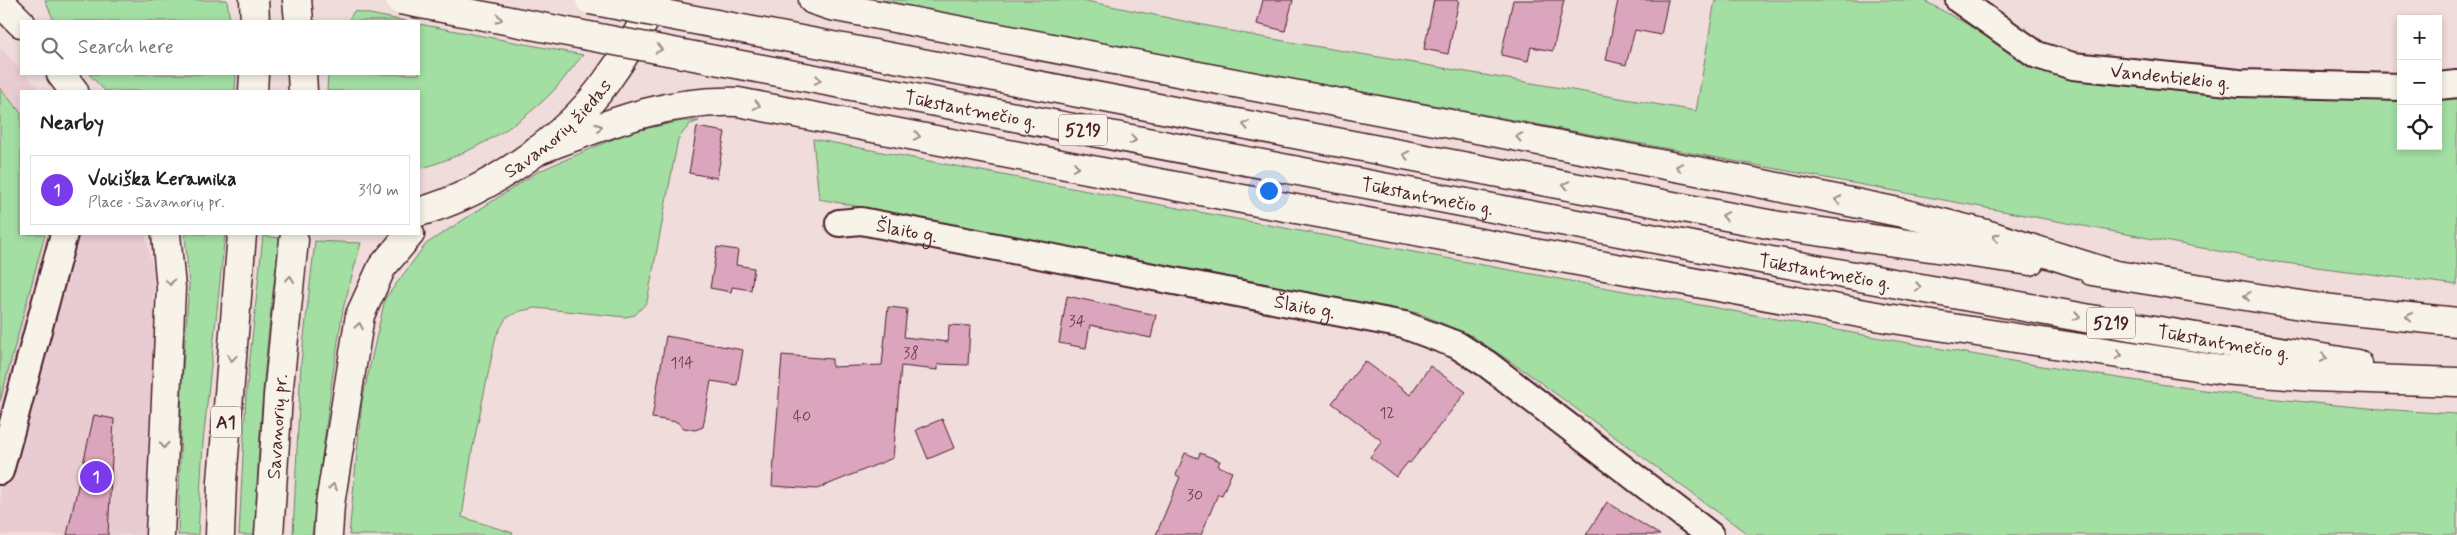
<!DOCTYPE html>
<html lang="en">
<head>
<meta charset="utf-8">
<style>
	:root { --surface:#fff; --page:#f2f2f2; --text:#202124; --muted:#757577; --line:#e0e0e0; --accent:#7c3aed }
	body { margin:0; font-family:Mynerve,sans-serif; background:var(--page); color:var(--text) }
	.controls { position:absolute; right:15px; top:15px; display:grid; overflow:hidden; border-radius:0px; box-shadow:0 2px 8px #0003 }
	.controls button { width:45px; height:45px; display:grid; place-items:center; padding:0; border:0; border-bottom:1px solid var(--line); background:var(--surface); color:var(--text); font:25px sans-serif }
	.you { position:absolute; left:1268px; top:190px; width:18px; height:18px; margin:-12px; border:4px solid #fff; border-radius:50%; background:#1a73e8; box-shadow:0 0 0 8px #1a73e833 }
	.badge { display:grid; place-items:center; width:32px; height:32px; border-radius:50%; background:var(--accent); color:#fff; font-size:16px; font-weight:700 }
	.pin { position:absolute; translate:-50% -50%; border:2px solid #fff; box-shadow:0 1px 5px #0006 }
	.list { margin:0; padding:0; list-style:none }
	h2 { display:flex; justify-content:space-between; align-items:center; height:65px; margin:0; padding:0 20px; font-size:21px }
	h2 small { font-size:16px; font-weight:400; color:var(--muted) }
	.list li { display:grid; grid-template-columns:32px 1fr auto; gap:15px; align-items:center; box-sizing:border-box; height:70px; margin:0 10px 10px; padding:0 10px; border:1px solid var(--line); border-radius:0px }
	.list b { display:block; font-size:19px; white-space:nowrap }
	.list p { margin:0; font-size:16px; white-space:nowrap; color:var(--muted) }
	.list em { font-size:16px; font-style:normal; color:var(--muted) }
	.icon { flex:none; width:28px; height:28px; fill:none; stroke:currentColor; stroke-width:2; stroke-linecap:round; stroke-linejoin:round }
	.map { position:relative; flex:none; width:2457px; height:535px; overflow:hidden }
	.search { position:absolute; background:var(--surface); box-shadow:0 2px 8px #0003; left:20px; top:20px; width:400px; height:55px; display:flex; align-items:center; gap:12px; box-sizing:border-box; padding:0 18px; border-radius:0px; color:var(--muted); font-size:19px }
	.panel { position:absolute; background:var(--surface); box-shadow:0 2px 8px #0003; left:20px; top:90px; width:400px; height:145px; border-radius:0px }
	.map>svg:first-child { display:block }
	.built { fill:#e9ccd2 }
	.green { fill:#a3dea3; stroke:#767e67 }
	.building { fill:#dba5bd; stroke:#4a1f2b }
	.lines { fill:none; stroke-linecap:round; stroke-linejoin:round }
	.minor-casing { stroke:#4a1f2b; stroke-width:30 }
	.highway-casing { stroke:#4a1f2b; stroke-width:31 }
	.minor { stroke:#f7f3e8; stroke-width:26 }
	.highway { stroke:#f7f3e8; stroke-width:28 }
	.highway-bridge-casing { stroke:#4a1f2b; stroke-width:31; stroke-linecap:butt }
	.highway-bridge { stroke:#f7f3e8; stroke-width:28 }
	.oneway { stroke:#a0898a }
	.labels { text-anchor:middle; stroke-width:4.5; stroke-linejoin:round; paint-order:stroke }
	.number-label { font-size:16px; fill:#6e4050 }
	.shield { fill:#f7f3e8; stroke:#7e5f64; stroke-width:1 }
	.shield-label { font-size:18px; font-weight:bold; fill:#4a1f2b }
	.street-label { font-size:19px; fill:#4a1f2b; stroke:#f7f3e8 }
</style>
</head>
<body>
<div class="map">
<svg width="2457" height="535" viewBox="0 0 2457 535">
	<rect width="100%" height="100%" fill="#efdcdb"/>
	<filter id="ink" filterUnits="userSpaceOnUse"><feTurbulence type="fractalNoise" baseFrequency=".02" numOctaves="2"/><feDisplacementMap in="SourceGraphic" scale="10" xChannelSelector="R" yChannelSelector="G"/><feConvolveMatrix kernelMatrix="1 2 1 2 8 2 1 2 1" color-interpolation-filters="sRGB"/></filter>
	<g filter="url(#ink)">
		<!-- built -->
		<path class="built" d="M 0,47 L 21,70 L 21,74 L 25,74 L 41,91 L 21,91 L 21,234 L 145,234 L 154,274 L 150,535 L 0,535 Z"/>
		<!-- green -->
		<path class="green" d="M 45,0 L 227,0 L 230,21 L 54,21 Z
			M 868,0 L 1082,0 L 1261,37 L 1696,111 L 1715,0 L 1923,0 L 2012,49 L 2264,94 L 2348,99 L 2401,96 L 2401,146 L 2438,146 L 2438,94 L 2457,93 L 2457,285 L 2277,262 Z
			M 354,11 L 406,21 L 348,21 Z
			M 419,24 L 583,55 C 570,70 558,88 543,101 C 508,133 464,156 419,169 L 419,91 L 327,91 L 328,74 L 419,74 Z
			M 89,74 L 236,74 L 235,91 L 105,91 Z
			M 0,88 L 21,113 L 21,234 L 45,234 L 0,401 Z
			M 682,121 L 699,121 L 690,124 L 678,139 L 647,302 L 635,315 L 625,317 L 536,308 L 520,311 L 506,318 L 496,336 L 472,451 L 462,517 L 513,533 L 512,535 L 349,535 L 362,401 L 385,299 L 426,244 L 539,171 L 630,132 Z
			M 813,139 C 1112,196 1411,252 1711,307 C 1958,352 2206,401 2457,414 L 2457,535 L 1749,535 L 1526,372 L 1472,336 L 1418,313 L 819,199 Z
			M 185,234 L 225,234 L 203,442 L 198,535 L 178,535 L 182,382 L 189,285 Z
			M 263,236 L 280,238 C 266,337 258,436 255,535 L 239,535 L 246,395 Z
			M 315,241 L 361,243 L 343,309 L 332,380 L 312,535 L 293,535 L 301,363 Z"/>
		<!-- building -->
		<path class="building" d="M 1263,0 L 1293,0 L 1285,31 L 1257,24 Z
			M 1434,0 L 1459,0 L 1448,54 L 1424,49 Z
			M 1513,0 L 1564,0 L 1553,51 L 1531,47 L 1528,61 L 1501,55 Z
			M 1618,0 L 1668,0 L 1661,35 L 1635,30 L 1626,65 L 1606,60 Z
			M 697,127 L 725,132 L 717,178 L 689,173 Z
			M 717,247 L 738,250 L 736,265 L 754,268 L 751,290 L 732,287 L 731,292 L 710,288 Z
			M 1067,296 L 1156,315 L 1151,338 L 1090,325 L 1086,348 L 1059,343 Z
			M 888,307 L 907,309 L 904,337 L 948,342 L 949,325 L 970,326 L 968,365 L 938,364 L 938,370 L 901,366 L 893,458 L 817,489 L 772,486 L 782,355 L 832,359 L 832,367 L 882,365 Z
			M 666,336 L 743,350 L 737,385 L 711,381 L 703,427 L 695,430 L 684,428 L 677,422 L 652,418 Z
			M 1365,361 L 1410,395 L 1430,366 L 1466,392 L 1410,463 L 1408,462 L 1396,477 L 1370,457 L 1382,441 L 1332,403 Z
			M 94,415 L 114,419 L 108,535 L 67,535 Z
			M 942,419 L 954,448 L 928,459 L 916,430 Z
			M 1185,453 L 1198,458 L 1200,453 L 1220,461 L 1218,466 L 1232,472 L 1222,495 L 1218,494 L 1201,535 L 1156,535 L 1180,477 L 1176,475 Z
			M 1607,502 L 1660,535 L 1586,535 Z"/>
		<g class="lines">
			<!-- minor casing -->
			<g class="minor-casing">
				<g id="minor">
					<path id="s1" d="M 1959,0 L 2037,55 L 2073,66 L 2239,83 L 2401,87"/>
					<path d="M 2438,86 L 2457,84"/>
					<path id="s2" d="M 839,223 L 861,221 L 1404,325 L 1457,345 L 1487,364 L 1710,535"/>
					<path d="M 0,471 L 64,234"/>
				</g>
			</g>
			<!-- highway casing -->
			<g class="highway-casing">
				<g id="highway">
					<path d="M 254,0 L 255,21"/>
					<path d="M 297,0 L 299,21"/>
					<path d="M 813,0 L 831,6 L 1739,179 L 1898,212 L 1983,233 L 2109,273"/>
					<path d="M 0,2 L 21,23"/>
					<path d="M 61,74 L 74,91"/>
					<path d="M 302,74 L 303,91"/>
					<path d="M 253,91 L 254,74"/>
					<path d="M 536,151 C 605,125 664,99 738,102 L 1258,202 L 1887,318 L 2222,370 L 2313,377 L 2457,382"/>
					<path id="s3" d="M 419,212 C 487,193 565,139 606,82 C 625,56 641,29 655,0"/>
					<path d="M 1773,225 L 2030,261"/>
					<path id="s4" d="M 1766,260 L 2118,324 L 2358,364"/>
					<path d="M 2092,271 L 2313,307 L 2457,322"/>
					<path d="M 160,535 L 171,288 L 166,234"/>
					<path d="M 220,535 L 222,481 L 242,234"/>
					<path id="s5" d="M 269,535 L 278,396 L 294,240"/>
					<path d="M 328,535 L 330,504 L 360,315 L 382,267 L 410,234"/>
				</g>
			</g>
			<!-- minor -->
			<use href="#minor" class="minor"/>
			<!-- highway -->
			<use href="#highway" class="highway"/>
			<!-- highway-bridge casing -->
			<g class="highway-bridge-casing">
				<g id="highway-bridge">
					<path id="s6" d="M 400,0 L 1766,260"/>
					<path d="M 590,0 L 1773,225"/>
				</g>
			</g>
			<!-- highway-bridge -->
			<use href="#highway-bridge" class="highway-bridge"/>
		</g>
		<!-- one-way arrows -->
		<defs><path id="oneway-chevron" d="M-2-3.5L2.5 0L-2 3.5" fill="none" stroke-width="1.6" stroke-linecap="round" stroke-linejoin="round" transform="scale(1.25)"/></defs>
		<g class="oneway">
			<use href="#oneway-chevron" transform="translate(499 19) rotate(11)"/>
			<use href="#oneway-chevron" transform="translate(659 49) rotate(11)"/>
			<use href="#oneway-chevron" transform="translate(818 80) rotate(11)"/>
			<use href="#oneway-chevron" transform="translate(757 105) rotate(11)"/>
			<use href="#oneway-chevron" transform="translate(1246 125) rotate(-169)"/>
			<use href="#oneway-chevron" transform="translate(599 127) rotate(-20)"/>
			<use href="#oneway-chevron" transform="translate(917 136) rotate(11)"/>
			<use href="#oneway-chevron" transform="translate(1519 137) rotate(-169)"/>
			<use href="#oneway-chevron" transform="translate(1133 140) rotate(11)"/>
			<use href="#oneway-chevron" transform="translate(1406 155) rotate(-169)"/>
			<use href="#oneway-chevron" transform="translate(1076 167) rotate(11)"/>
			<use href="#oneway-chevron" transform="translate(1679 167) rotate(-169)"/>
			<use href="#oneway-chevron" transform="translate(1566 185) rotate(-169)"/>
			<use href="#oneway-chevron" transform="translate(1838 200) rotate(-168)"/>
			<use href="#oneway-chevron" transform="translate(1725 216) rotate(-169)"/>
			<use href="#oneway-chevron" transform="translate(1996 237) rotate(-162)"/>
			<use href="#oneway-chevron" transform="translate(290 279) rotate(-84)"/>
			<use href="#oneway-chevron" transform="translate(170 282) rotate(88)"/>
			<use href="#oneway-chevron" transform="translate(1918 287) rotate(10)"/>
			<use href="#oneway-chevron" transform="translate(2247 296) rotate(-171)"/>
			<use href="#oneway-chevron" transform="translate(2077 316) rotate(10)"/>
			<use href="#oneway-chevron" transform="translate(2409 317) rotate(-174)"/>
			<use href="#oneway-chevron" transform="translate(359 326) rotate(-80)"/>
			<use href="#oneway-chevron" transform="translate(2119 355) rotate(8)"/>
			<use href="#oneway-chevron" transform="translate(232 358) rotate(95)"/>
			<use href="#oneway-chevron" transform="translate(2324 358) rotate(9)"/>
			<use href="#oneway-chevron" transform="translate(164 445) rotate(93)"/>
			<use href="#oneway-chevron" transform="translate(333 487) rotate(-81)"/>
		</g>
	</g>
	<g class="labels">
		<!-- number labels -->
		<g class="number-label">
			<text x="1077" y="326">34</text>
			<text x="911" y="358">38</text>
			<text x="682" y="368">114</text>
			<text x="1387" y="418">12</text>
			<text x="802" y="421">40</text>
			<text x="1195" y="500">30</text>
		</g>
		<!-- shield labels -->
		<g class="shield">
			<rect x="1059" y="114.5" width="48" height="31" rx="4"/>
			<rect x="2087" y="307.5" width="48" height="31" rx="4"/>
			<rect x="211" y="406.5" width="30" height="31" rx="4"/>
		</g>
		<g class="shield-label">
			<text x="1083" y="136">5219</text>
			<text x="2111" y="329">5219</text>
			<text x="226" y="428">A1</text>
		</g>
		<!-- street labels -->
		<g class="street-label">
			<text dy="7" stroke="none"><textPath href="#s1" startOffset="231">Vandentiekio g.</textPath></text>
			<text dy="7" stroke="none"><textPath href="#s6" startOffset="581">Tūkstantmečio g.</textPath></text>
			<text dy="7" stroke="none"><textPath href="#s3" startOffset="164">Savanorių žiedas</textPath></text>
			<text dy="7" stroke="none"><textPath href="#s6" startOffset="1046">Tūkstantmečio g.</textPath></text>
			<text dy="7" stroke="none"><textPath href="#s2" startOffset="69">Šlaito g.</textPath></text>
			<text transform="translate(1825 271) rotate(10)" y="7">Tūkstantmečio g.</text>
			<text dy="7" stroke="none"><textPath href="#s2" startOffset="474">Šlaito g.</textPath></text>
			<text dy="7" stroke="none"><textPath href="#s4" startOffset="465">Tūkstantmečio g.</textPath></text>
			<text dy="7" stroke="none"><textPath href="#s5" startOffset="109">Savanorių pr.</textPath></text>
		</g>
	</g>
</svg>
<div class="controls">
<button>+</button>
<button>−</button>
<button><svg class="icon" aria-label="locate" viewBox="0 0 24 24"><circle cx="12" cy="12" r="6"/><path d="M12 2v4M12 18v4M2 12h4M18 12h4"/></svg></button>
</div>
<div class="you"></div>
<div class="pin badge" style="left:96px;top:477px">1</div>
<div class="search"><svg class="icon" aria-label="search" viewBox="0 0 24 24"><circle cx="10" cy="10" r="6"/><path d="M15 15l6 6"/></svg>Search here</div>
<section class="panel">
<h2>Nearby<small></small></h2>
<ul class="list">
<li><span class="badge">1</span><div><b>Vokiška Keramika</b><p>Place · Savanorių pr.</p></div><em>310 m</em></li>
</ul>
</section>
</div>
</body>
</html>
